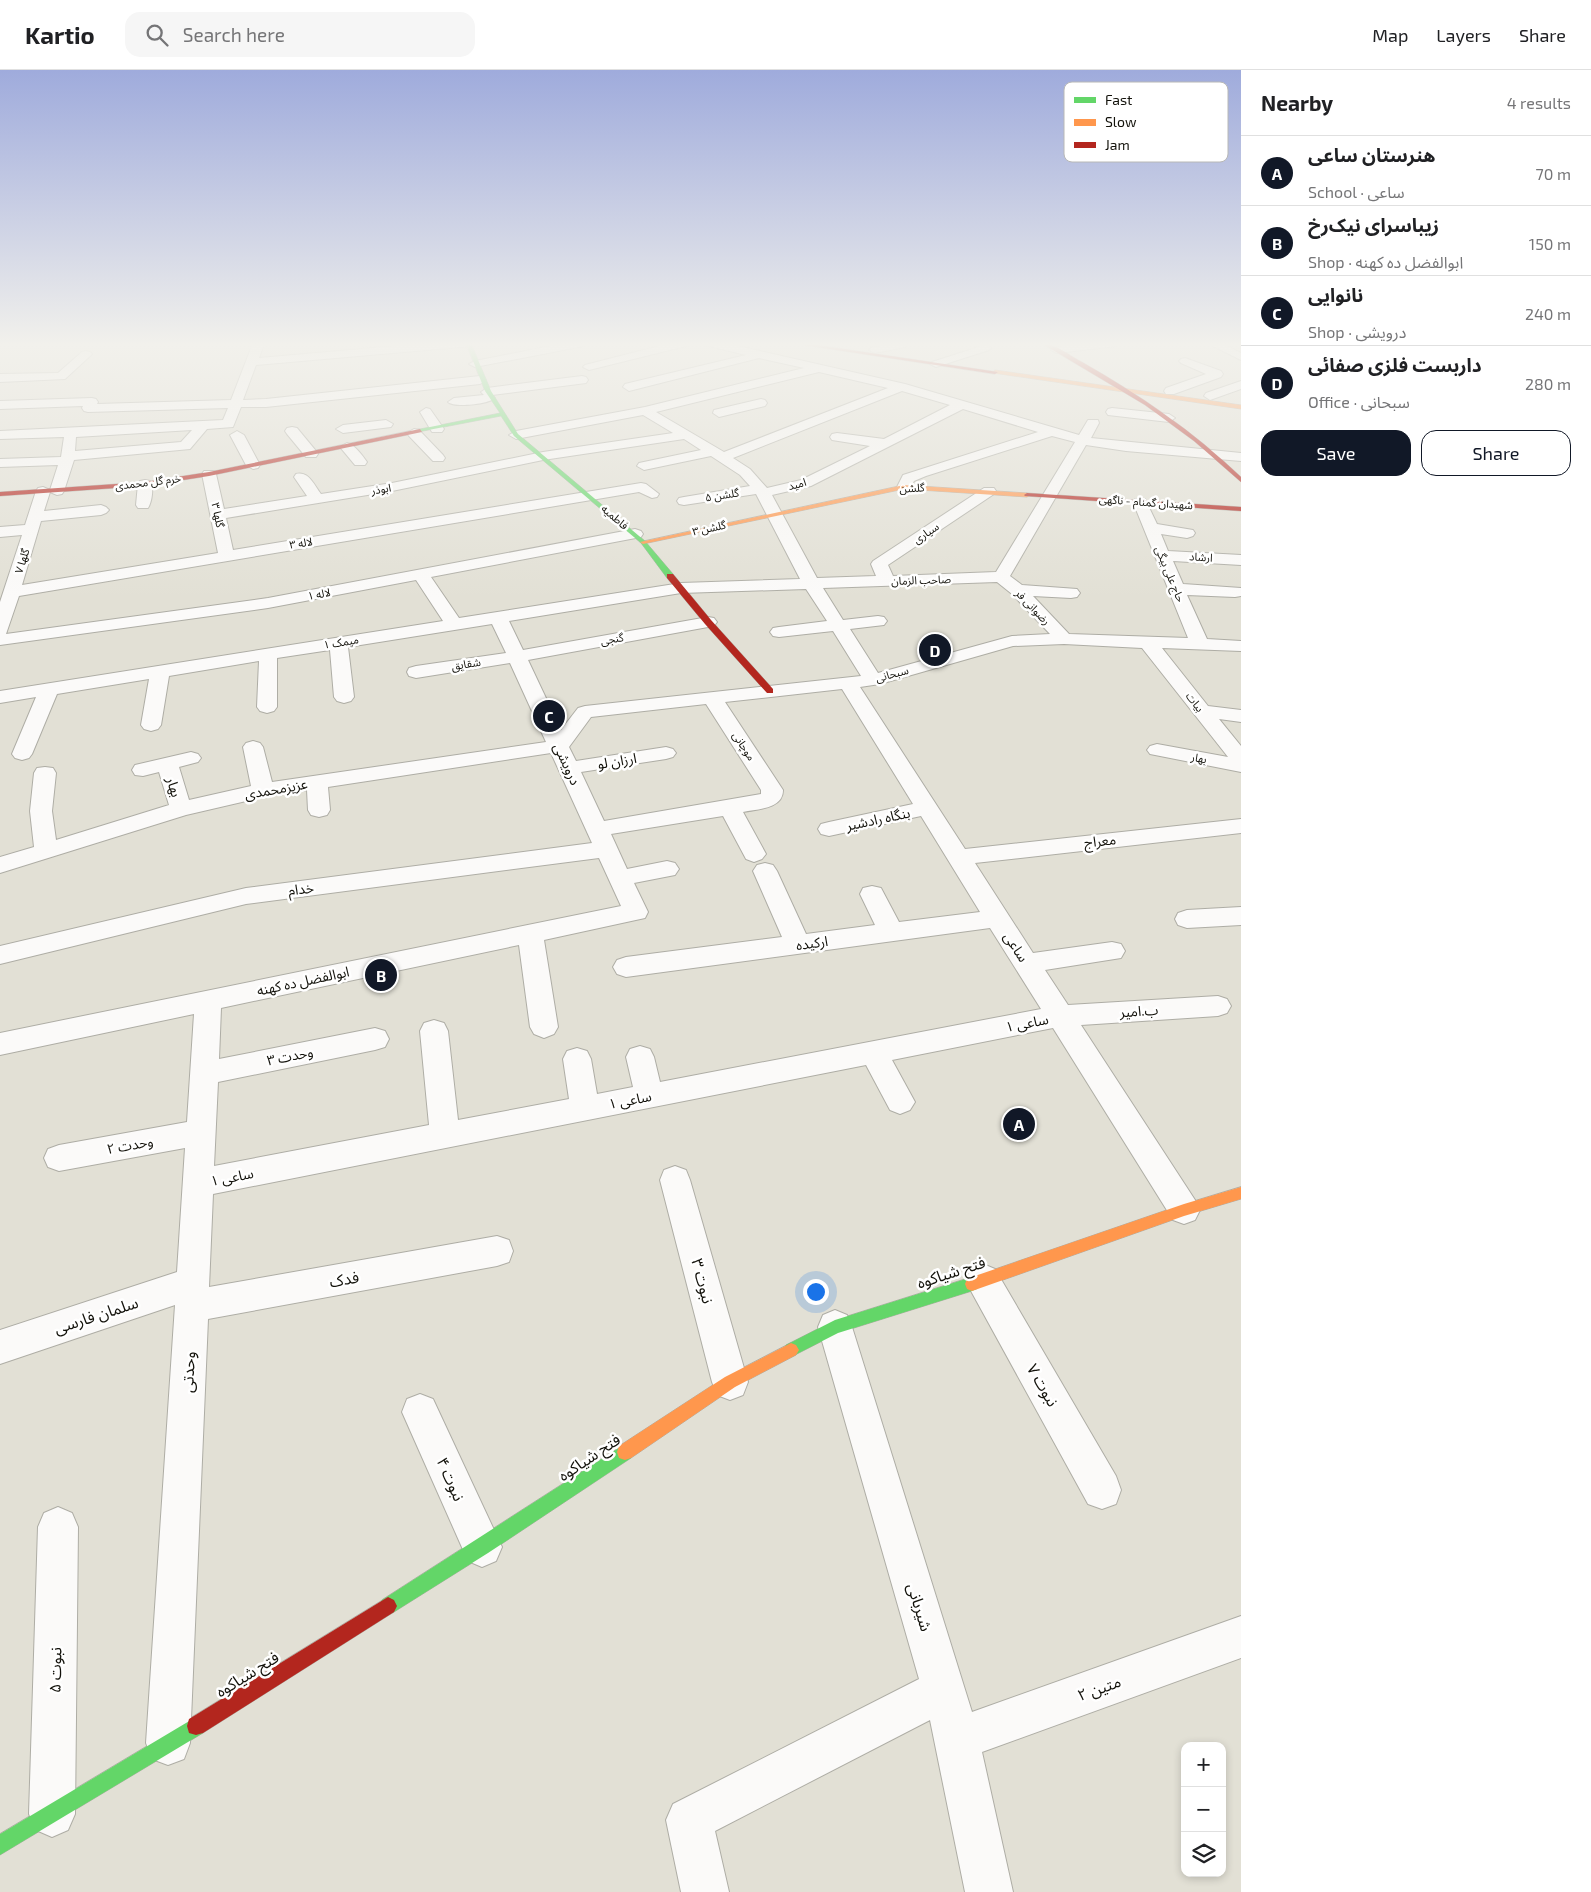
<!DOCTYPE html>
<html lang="en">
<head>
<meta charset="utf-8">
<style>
	:root { --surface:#fff; --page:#f6f6f6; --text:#202124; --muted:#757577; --line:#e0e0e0; --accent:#111827 }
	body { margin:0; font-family:"Exo 2","Noto Sans Arabic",sans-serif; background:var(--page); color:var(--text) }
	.controls { position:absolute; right:15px; bottom:15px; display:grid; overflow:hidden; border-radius:10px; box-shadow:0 2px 8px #0003 }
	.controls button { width:45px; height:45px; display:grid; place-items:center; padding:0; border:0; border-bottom:1px solid var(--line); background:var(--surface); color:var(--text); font:25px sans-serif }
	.you { position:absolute; left:815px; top:1221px; width:18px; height:18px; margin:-12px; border:4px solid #fff; border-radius:50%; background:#1a73e8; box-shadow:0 0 0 8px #1a73e833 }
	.badge { display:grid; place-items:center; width:32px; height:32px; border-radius:50%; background:var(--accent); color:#fff; font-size:16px; font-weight:700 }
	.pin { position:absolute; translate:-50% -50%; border:2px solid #fff; box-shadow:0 1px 5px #0006 }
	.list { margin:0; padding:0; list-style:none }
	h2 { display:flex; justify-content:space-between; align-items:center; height:65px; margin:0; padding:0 20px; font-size:21px }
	h2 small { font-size:16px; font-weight:400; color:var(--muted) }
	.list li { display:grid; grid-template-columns:32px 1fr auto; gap:15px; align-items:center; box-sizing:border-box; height:70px; padding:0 20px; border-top:1px solid var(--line) }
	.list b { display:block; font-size:19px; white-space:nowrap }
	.list p { margin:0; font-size:16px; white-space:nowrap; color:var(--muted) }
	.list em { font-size:16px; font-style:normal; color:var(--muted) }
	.actions { display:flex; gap:10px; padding:15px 20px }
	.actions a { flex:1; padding:11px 0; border:1px solid var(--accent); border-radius:15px; text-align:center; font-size:18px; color:var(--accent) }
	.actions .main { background:var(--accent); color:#fff }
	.icon { flex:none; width:28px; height:28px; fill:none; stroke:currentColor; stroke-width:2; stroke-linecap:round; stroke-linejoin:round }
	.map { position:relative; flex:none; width:1241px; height:1822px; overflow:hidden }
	header { display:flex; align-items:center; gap:30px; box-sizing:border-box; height:70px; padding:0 25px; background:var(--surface); border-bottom:1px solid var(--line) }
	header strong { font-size:24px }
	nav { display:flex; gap:28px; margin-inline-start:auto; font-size:18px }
	.search { width:350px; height:45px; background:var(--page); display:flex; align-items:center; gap:12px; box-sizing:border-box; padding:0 18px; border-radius:15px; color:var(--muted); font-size:19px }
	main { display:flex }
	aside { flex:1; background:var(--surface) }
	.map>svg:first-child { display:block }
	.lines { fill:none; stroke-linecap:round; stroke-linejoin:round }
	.street-casing { stroke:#aeada5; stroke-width:2 }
	.fast-casing { stroke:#aeada5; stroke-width:1 }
	.slow-casing { stroke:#aeada5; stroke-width:1 }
	.jam-casing { stroke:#aeada5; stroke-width:1 }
	.street { fill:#fbfaf9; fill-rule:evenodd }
	.fast { fill:#63d668; fill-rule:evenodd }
	.slow { fill:#ff974d; fill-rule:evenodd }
	.jam { fill:#b3261e; fill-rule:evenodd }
	.labels { text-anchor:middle; stroke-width:5; stroke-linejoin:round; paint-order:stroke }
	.far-street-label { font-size:11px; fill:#13120b; stroke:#fff }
	.street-label { font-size:14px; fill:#13120b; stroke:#fff }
	.near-street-label { font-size:16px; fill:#13120b; stroke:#fff }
	.key { fill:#fff; stroke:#b8b8b6; stroke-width:1 }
	.key-label { font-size:14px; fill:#13120b }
</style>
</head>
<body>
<header>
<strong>Kartio</strong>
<div class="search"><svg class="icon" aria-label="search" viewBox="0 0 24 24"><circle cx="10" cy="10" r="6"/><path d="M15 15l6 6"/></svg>Search here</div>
<nav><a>Map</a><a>Layers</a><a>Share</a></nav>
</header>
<main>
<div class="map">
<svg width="1241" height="1822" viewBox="0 0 1241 1822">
	<rect width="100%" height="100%" fill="#e2e0d5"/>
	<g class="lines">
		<!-- street casing -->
		<g class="street-casing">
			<path id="street" d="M 253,273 L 264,273 L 259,288 L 430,273 L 477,273 L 472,276 L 256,295 L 243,330 L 266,329 L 480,306 L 486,310 L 480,314 L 266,337 L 241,337 L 233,357 L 207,359 L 190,379 L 74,390 L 64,421 L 62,424 L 57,425 L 50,422 L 44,441 L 101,435 L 106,437 L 109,440 L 106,443 L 101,445 L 41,451 L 22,515 L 218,483 L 202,404 L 204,401 L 214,401 L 216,404 L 224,439 L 307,426 L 294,407 L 296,404 C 309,401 314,415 321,424 L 392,413 L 543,382 L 673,363 L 643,345 L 516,369 L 509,365 L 516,361 L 645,337 L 804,298 L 759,288 L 629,321 L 623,317 L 625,314 L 746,285 L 705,275 L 704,273 L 725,273 L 905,314 L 1079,365 L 1088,350 L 1098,350 L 1099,353 L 1091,368 L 1241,383 L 1241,391 L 1126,381 L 1086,375 L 1010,506 L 1022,515 L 1077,519 L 1080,523 L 1077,527 L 1071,528 L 1033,526 L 1069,564 L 1188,568 L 1133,432 L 1135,429 L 1145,429 L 1157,454 L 1193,460 L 1195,463 L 1193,466 L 1187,468 L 1161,464 L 1168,481 L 1241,485 L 1241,495 L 1173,491 L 1183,514 L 1241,518 L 1241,526 L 1235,527 L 1187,525 L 1207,569 L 1241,571 L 1241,581 L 1162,578 L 1208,636 L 1241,640 L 1241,652 L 1219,649 L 1241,676 L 1241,702 L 1150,684 L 1147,680 L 1150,676 L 1157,674 L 1228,687 L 1142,578 L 1064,574 L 1013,576 L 880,614 L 860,617 L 965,779 L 1241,749 L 1241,763 L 975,793 L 1033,883 L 1112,872 L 1121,874 L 1125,881 L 1121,888 L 1045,900 L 1068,935 L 1218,926 L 1227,929 L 1231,936 L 1227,943 L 1218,946 L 1081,955 L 1195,1130 L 1200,1140 L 1195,1150 L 1184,1154 L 1173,1150 L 1053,958 L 892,990 L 915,1032 L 910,1040 L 900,1044 L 890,1040 L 866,995 L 213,1124 L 209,1217 L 497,1166 L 509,1170 L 513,1181 L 509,1192 L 497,1196 L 208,1249 L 190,1673 L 184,1689 L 168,1695 L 152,1689 L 146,1673 L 175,1235 L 0,1294 L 0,1260 L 177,1202 L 185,1078 L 59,1101 L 48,1097 L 44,1088 L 48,1079 L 59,1075 L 187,1052 L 194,944 L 0,985 L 0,963 L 621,836 L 599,788 L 246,834 L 0,894 L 0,876 L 246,818 L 592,773 L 551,683 L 328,717 L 330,740 L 327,745 L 319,747 L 311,745 L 308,740 L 307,720 L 263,727 L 186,745 L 0,803 L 0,787 L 34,777 L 30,741 L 34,703 L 37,698 L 45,697 L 53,698 L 56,703 L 52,741 L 56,770 L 169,735 L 159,702 L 143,706 L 135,705 L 132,700 L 135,695 L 191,682 L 198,684 L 201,688 L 198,692 L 179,697 L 189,730 L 251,716 L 243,677 L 246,673 L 253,671 L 260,673 L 263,677 L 272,712 L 546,672 L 510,593 L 416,608 L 409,606 L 407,602 L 409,598 L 416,596 L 506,583 L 492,554 L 348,577 L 354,627 L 351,631 L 344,633 L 337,631 L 334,627 L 330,580 L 277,588 L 277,637 L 274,641 L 267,643 L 260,641 L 257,637 L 259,591 L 169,606 L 161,655 L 158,659 L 151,661 L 144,659 L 141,655 L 149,609 L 57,624 L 32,684 L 29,688 L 22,690 L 15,688 L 12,684 L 36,627 L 0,633 L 0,621 L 443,551 L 416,510 L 268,538 L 0,575 L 0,532 L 22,465 L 0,467 L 0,457 L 25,455 L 36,421 L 38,418 L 43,417 L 50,420 L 58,395 L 0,397 L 0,389 L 61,387 L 64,367 L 0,369 L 0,361 L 223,350 L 228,338 L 88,342 L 84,341 L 82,338 L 83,336 L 0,339 L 0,331 L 92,328 L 96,329 L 98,332 L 97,334 L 231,330 ZM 819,302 L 888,318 L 724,382 L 656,342 ZM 902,321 L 950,335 L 884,369 L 837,363 L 832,364 L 830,367 L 832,370 L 870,376 L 801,410 L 767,418 L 750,399 L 733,388 ZM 963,339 L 1038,362 L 903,405 L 897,417 L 899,420 L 909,420 L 914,411 L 926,406 L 1052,366 L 1075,372 L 996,502 L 893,506 L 888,495 L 994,424 L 996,421 L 994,418 L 984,418 L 873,491 L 871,494 L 876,506 L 817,508 L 772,425 L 811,416 ZM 192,360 L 181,372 L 75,381 L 76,367 ZM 684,369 L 701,380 L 639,393 L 637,396 L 644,400 L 711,386 L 740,405 L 750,416 L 684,427 L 679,428 L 677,431 L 679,434 L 684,435 L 756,424 L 800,509 L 681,513 L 459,548 L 431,507 L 641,467 L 643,464 L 641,461 L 635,459 L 268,528 L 6,564 L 19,526 L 639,422 L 652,428 L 657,427 L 659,424 L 646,414 L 641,413 L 233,480 L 226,448 L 392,421 L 543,390 ZM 997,512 L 1012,524 L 1050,564 L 1012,566 L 878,603 L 850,559 L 884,555 L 887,551 L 884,547 L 878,546 L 843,550 L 823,518 ZM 806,519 L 827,551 L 779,557 L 773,558 L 770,562 L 773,566 L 779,567 L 833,561 L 861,606 L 585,636 L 578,638 L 561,660 L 528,590 L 708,557 L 714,556 L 717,552 L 714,548 L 708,547 L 523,580 L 509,551 L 681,523 ZM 842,619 L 913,734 L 829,752 L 821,754 L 818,759 L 821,764 L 829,766 L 921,746 L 980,842 L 899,852 L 881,818 L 872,816 L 863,818 L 860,824 L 875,855 L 806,864 L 777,801 L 773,795 L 765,793 L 757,795 L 753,801 L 782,867 L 626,887 L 617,890 L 613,897 L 617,904 L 626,907 L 990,858 L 1041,939 L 660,1012 L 654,987 L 650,979 L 640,976 L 630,979 L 626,987 L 633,1017 L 597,1024 L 591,989 L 587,981 L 577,978 L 567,981 L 563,989 L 569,1029 L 458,1050 L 448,961 L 444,953 L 434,950 L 424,953 L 420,961 L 429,1055 L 214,1096 L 218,1012 L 375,980 L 385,977 L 389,969 L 385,961 L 375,958 L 219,989 L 221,938 L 519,875 L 530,957 L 534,964 L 544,968 L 554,964 L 558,957 L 544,870 L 645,848 L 648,842 L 634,813 L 675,805 L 679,799 L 675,793 L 667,791 L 627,799 L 611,764 L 723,746 L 746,789 L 754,792 L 762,789 L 766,784 L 743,742 C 758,739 783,739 783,720 L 725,632 ZM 706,634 L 761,720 L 761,724 L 604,751 L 581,702 L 666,689 L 673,687 L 676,683 L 673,679 L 666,677 L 576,691 L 569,677 L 591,647 Z
				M 565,273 L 589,273 L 584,276 L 475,297 L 469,294 L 475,291 Z
				M 671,273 L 691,273 L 690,275 L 589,300 L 583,297 L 585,295 Z
				M 892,273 L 905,273 L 907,275 L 905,277 L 875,283 L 869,280 L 871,278 Z
				M 1085,273 L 1121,273 L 1116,276 L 1057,283 L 1051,280 L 1057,277 Z
				M 1207,273 L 1221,273 L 1241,283 L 1241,290 Z
				M 985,275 L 989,276 L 991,278 L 989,280 L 936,297 L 930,294 L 932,292 Z
				M 86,281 L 90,282 L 92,284 L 90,286 L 65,309 L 0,312 L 0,304 L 58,303 L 82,282 Z
				M 1185,288 L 1221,301 L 1223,304 L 1221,307 L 1174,324 L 1166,324 L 1164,321 L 1166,318 L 1206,304 L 1181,293 L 1179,291 L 1181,289 Z
				M 582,306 L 586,307 L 588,310 L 586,313 L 492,325 L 495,328 C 489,334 454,338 448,332 L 454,328 L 484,325 L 481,322 L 487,318 Z
				M 1241,311 L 1241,319 L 1210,330 L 1204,326 L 1206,323 Z
				M 761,329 L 765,330 L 767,333 L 765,336 L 719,347 L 713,343 L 714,340 Z
				M 426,338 L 430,339 L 444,359 L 442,362 L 432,362 L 420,342 Z
				M 1112,338 L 1169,344 L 1175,348 L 1169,352 L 1108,345 L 1106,342 L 1108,339 Z
				M 386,350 L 393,354 L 391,357 L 343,363 L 336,359 L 343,355 Z
				M 292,357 L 297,358 L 316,381 L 318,384 L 316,387 L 306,387 L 287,364 L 285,361 L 287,358 Z
				M 414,359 L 419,360 L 443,385 L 445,388 L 443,391 L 433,391 L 409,366 L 407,363 Z
				M 237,361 L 244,365 L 260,395 L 258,398 L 253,399 L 246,395 L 230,365 Z
				M 347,373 C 355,375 362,385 367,392 L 365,395 L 355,395 L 340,377 Z
				M 145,410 L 150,411 C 154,417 152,432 148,438 L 138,438 L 136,435 L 138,414 L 140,411 Z
				M 1241,837 L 1241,855 L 1187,858 L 1178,855 L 1175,849 L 1178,843 L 1187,840 Z
				M 675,1096 L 686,1100 L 690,1110 L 748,1312 L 743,1325 L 730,1330 L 717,1325 L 712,1312 L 660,1110 L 664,1100 Z
				M 983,1194 L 995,1199 L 1116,1406 L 1121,1420 L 1116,1434 L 1102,1439 L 1088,1434 L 971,1221 L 966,1210 L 971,1199 Z
				M 835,1240 L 847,1245 L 852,1257 L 972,1642 L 1241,1546 L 1241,1588 L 982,1682 L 1013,1822 L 965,1822 L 930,1650 L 715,1761 L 729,1822 L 681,1822 L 666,1750 L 673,1734 L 919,1609 L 818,1257 L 823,1245 Z
				M 420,1324 L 433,1329 L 502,1477 L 496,1491 L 482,1497 L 468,1491 L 402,1342 L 407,1329 Z
				M 58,1437 L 72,1443 L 78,1457 L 75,1744 L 68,1760 L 52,1767 L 36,1760 L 29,1744 L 38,1457 L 44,1443 Z"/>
		</g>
		<!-- fast casing -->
		<g class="fast-casing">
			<path id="fast" d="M 466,273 L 471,273 L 491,321 L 518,364 L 645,471 L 673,504 L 673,508 L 667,508 L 641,473 L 514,366 L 501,346 L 418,362 L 420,359 L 500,343 L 485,321 Z
				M 972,1207 L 977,1209 L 979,1214 L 977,1219 L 972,1221 L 838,1263 L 791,1287 L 786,1285 L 783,1280 L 786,1275 L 835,1250 Z
				M 625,1374 L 631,1376 L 633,1382 L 631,1388 L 488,1483 L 394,1542 L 388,1545 L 382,1542 L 379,1536 L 382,1530 Z
				M 196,1647 L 203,1649 L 205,1656 L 203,1663 L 0,1785 L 0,1764 Z"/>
		</g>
		<!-- slow casing -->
		<g class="slow-casing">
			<path id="slow" d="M 995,300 L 1241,335 L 1241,339 L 993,303 Z
				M 904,415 L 1027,423 L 1030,425 L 1027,427 L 904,419 L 643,474 L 640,472 Z
				M 1241,1117 L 1241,1129 L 1184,1146 L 972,1221 L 967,1219 L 965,1214 L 967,1209 L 972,1207 L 1184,1134 Z
				M 791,1273 L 796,1275 L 799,1280 L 796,1285 L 735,1317 L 631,1388 L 625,1390 L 619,1388 L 617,1382 L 619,1376 L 725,1307 Z"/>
		</g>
		<!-- jam casing -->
		<g class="jam-casing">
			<path id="jam" d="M 790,273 L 804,273 L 998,302 L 995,304 Z
				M 1041,273 C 1055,273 1070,286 1082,292 C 1140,325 1193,361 1241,407 L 1241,412 L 1194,371 L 1145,335 Z
				M 420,359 L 422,362 L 209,406 L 145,416 L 0,426 L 0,422 L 145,412 L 209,402 Z
				M 1027,423 L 1241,437 L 1241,441 L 1025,426 L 1024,425 Z
				M 667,504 L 673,504 L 711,550 L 773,619 L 773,623 L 767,623 L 705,554 L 667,508 Z
				M 388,1527 L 394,1530 L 397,1536 L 394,1542 L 203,1663 L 196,1665 L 189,1663 L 187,1656 L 189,1649 Z"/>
		</g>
		<!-- street -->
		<use href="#street" class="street"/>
		<!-- fast -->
		<use href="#fast" class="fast"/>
		<!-- slow -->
		<use href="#slow" class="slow"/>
		<!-- jam -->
		<use href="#jam" class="jam"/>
	</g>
	<!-- sky -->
	<linearGradient id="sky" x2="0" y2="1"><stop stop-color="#9fabdc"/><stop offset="0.52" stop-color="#f2f1ec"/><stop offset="1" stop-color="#f2f1ec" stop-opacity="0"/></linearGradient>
	<rect width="1241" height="528" fill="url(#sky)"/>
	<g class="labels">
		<!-- far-street labels -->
		<g class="far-street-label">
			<text transform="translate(148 412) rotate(-7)" y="4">خرم گل محمدی</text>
			<text transform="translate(797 414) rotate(-16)" y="4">امید</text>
			<text transform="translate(912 418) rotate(-3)" y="4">گلشن</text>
			<text transform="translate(381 419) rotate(-9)" y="4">ابوذر</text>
			<text transform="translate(722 425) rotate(-9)" y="4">گلشن ۵</text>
			<text transform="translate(1146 432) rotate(4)" y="4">شهیدان گمنام - ناگهی</text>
			<text transform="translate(218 445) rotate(78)" y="4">گلها ۳</text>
			<text transform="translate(615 447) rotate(41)" y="4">فاطمیه</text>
			<text transform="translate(709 458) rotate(-12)" y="4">گلشن ۳</text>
			<text transform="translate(926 463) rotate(-34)" y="4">سیاری</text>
			<text transform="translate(301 473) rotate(-9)" y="4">لاله ۳</text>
			<text transform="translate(1201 487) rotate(4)" y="4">ارشاد</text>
			<text transform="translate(22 491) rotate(-73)" y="4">گلها ۷</text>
			<text transform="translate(1170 504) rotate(67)" y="4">حاج علی بیگی</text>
			<text transform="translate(921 510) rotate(-2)" y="4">صاحب الزمان</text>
			<text transform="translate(319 524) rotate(-10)" y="4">لاله ۱</text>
			<text transform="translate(1033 537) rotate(46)" y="4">رضوانی فر</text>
			<text transform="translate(612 569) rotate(-10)" y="4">گنجی</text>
			<text transform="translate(341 572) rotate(-9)" y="4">میمک ۱</text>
			<text transform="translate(466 594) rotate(-9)" y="4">شقایق</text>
			<text transform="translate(892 604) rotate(-15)" y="4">سبحانی</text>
			<text transform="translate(1195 632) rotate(52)" y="4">بیات</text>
			<text transform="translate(744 676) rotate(57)" y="4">موچانی</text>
			<text transform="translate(1199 688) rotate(11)" y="4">بهار</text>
		</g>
		<!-- street labels -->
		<g class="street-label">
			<text transform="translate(617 691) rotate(-9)" y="5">ارزان لو</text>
			<text transform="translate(567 694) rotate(65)" y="5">درویشی</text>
			<text transform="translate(174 717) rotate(73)" y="5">بهار</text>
			<text transform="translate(276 719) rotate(-10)" y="5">عزیزمحمدی</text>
			<text transform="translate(878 749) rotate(-12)" y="5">بنگاه رادشیر</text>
			<text transform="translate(1100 771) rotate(-6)" y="5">معراج</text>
			<text transform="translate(301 819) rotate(-7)" y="5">خدام</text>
			<text transform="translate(812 873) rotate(-8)" y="5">ارکیده</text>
			<text transform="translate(1016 877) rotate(57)" y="5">ساعی</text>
			<text transform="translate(303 911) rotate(-12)" y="5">ابوالفضل ده کهنه</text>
			<text transform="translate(1139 941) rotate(-4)" y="5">ب.امیر</text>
			<text transform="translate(1027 953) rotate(-11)" y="5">ساعی ۱</text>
			<text transform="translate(290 986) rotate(-11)" y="5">وحدت ۳</text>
			<text transform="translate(630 1030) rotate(-11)" y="5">ساعی ۱</text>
			<text transform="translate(130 1075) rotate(-10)" y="5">وحدت ۲</text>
			<text transform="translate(232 1107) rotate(-11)" y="5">ساعی ۱</text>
		</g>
		<!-- near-street labels -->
		<g class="near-street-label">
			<text transform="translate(951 1202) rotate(-18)" y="6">فتح شیاکوه</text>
			<text transform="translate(344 1209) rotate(-10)" y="6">فدک</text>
			<text transform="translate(703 1211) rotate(75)" y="6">نبوت ۳</text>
			<text transform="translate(96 1245) rotate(-18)" y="6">سلمان فارسی</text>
			<text transform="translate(188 1302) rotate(-87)" y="6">وحدتی</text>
			<text transform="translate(1043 1315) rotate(60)" y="6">نبوت ۷</text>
			<text transform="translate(589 1387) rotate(-34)" y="6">فتح شیاکوه</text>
			<text transform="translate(451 1409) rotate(66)" y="6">نبوت ۴</text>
			<text transform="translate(920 1537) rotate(73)" y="6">شیربانی</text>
			<text transform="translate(55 1600) rotate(-89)" y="6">نبوت ۵</text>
			<text transform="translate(247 1604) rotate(-32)" y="6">فتح شیاکوه</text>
			<text transform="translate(1099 1618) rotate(-20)" y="6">متین ۲</text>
		</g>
	</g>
	<!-- legend -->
	<rect x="1064" y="12" width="164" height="80" rx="8" class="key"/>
	<rect x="1074" y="27" width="22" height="6" fill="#63d668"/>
	<rect x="1074" y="49" width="22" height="7" fill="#ff974d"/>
	<rect x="1074" y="72" width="22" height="6" fill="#b3261e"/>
	<g class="key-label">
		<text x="1105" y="35">Fast</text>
		<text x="1105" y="57">Slow</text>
		<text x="1105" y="80">Jam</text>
	</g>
</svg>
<div class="controls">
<button>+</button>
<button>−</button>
<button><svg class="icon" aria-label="layers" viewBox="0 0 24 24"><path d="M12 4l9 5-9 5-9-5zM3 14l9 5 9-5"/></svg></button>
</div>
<div class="you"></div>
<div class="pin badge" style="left:1019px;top:1054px">A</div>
<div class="pin badge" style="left:381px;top:905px">B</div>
<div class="pin badge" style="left:549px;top:646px">C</div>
<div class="pin badge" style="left:935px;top:580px">D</div>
</div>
<aside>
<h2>Nearby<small>4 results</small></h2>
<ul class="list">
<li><span class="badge">A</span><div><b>هنرستان ساعی</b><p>School · ساعی</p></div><em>70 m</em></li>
<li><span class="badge">B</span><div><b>زیباسرای نیک‌رخ</b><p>Shop · ابوالفضل ده کهنه</p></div><em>150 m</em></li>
<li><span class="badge">C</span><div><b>نانوایی</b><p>Shop · درویشی</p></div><em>240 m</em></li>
<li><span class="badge">D</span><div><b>داربست فلزی صفائی</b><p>Office · سبحانی</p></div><em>280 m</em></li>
</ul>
<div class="actions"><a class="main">Save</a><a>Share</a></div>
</aside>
</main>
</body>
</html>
